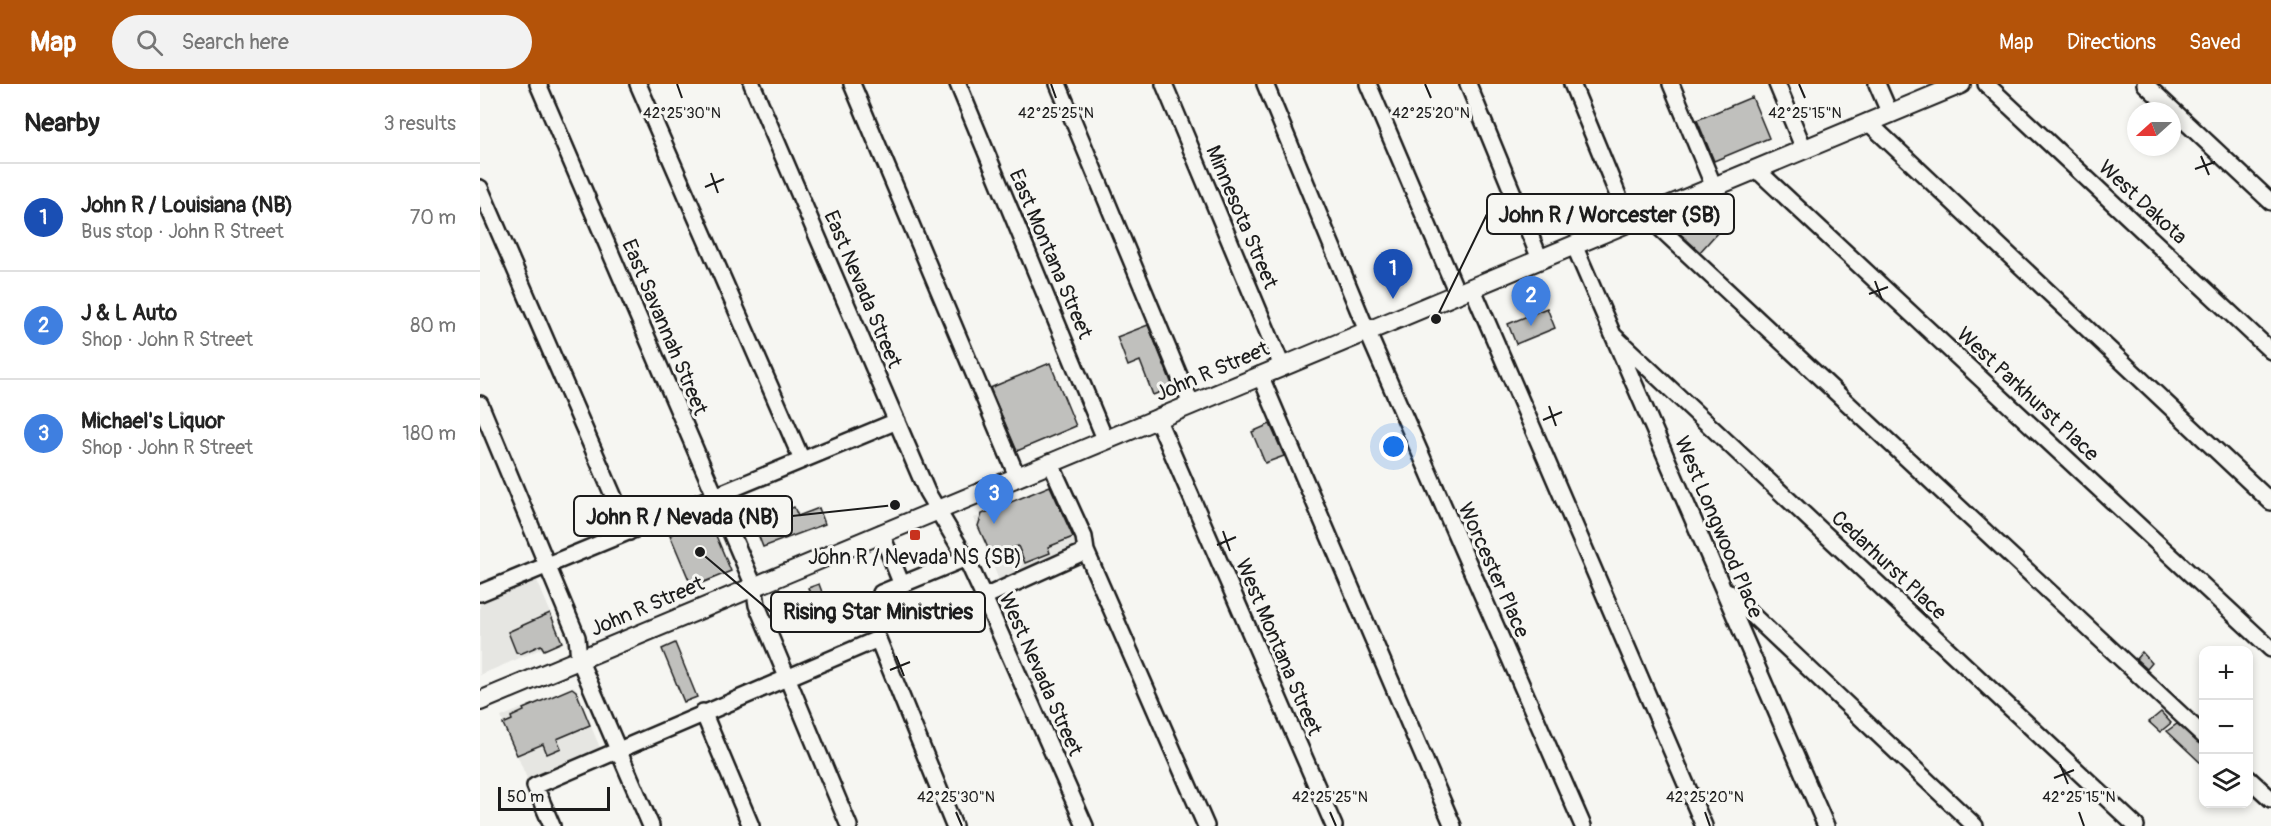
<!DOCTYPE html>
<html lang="en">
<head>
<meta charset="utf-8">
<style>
	:root { --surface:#fff; --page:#f2f2f2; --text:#222; --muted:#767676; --line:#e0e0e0; --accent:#b45309 }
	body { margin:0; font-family:Pangolin,sans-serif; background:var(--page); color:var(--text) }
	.controls { position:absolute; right:18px; bottom:18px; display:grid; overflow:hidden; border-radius:12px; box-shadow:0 3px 9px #0003 }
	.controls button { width:54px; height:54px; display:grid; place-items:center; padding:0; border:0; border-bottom:2px solid var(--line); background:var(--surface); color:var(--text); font:30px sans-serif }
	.compass { position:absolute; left:1647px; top:18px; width:54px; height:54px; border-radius:50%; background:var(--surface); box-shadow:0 3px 9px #0003; rotate:249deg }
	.scale { position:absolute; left:18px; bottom:15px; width:112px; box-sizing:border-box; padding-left:6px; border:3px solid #1c1c1c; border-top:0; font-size:16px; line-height:21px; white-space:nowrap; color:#1c1c1c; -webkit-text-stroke:4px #f6f6f2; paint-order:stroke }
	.you { position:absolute; left:914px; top:363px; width:21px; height:21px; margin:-15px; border:4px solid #fff; border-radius:50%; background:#1a73e8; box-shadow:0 0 0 9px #1a73e833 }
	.badge { display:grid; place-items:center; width:39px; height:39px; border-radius:50%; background:var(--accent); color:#fff; font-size:20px; font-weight:700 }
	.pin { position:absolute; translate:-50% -50px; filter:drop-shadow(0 2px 3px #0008) }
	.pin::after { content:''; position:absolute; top:32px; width:21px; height:18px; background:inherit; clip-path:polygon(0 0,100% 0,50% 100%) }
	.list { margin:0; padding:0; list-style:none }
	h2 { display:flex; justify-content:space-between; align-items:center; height:78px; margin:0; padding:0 24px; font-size:26px }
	h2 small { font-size:20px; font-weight:400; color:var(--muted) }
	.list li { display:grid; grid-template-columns:39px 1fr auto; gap:18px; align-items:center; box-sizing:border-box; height:108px; padding:0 24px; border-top:2px solid var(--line) }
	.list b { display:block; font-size:22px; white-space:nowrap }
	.list p { margin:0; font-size:20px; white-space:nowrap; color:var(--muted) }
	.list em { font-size:20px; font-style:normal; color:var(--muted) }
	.icon { flex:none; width:33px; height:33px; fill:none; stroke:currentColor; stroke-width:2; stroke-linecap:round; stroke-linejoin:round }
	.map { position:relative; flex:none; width:1791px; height:742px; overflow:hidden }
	header { display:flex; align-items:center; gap:36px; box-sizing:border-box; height:84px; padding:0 30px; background:var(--accent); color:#fff }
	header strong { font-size:28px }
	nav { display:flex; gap:33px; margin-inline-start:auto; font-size:21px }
	.search { width:420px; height:54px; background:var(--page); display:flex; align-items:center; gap:15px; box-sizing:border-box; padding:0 21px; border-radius:33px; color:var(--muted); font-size:22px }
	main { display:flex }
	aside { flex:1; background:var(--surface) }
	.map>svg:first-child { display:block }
	.built { fill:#e6e6e2 }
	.building { fill:#c0c0bd; stroke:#1c1c1c; stroke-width:1.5 }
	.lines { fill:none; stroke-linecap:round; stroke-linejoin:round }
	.minor-casing { stroke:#1c1c1c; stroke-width:20 }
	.major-casing { stroke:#1c1c1c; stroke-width:22 }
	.minor { stroke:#f6f6f2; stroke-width:15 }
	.major { stroke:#f6f6f2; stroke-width:18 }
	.ticks { fill:none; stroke:#1c1c1c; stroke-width:2 }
	.poi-dot { fill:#c8321e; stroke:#f6f6f2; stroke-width:2 }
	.labels { text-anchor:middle; stroke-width:6; stroke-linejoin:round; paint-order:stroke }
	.street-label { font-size:21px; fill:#1c1c1c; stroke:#f6f6f2 }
	.poi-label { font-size:21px; fill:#1c1c1c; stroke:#f6f6f2 }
	.ticks-label { font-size:15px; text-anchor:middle; fill:#1c1c1c; stroke:#f6f6f2; stroke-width:6; stroke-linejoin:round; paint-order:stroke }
	.leader { fill:none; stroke:#1c1c1c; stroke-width:2 }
	.callout-dot { fill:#1c1c1c; stroke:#f6f6f2; stroke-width:2 }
	.callout { fill:#f6f6f2; stroke:#1c1c1c; stroke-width:2 }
	.callout-label { font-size:22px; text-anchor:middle; font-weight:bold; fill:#1c1c1c }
</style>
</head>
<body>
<header>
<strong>Map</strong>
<div class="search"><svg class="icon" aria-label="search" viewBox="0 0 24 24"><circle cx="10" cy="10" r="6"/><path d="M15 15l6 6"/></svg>Search here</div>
<nav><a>Map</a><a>Directions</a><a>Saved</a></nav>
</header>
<main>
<aside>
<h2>Nearby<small>3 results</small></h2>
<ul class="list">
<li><span class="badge" style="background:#1a4fb4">1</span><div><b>John R / Louisiana (NB)</b><p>Bus stop · John R Street</p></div><em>70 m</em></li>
<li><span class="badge" style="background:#3f7fe0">2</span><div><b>J &amp; L Auto</b><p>Shop · John R Street</p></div><em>80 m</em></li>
<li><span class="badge" style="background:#3f7fe0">3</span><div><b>Michael's Liquor</b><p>Shop · John R Street</p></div><em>180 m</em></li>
</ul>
</aside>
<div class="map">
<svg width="1791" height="742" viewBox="0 0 1791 742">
	<rect width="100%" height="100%" fill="#f6f6f2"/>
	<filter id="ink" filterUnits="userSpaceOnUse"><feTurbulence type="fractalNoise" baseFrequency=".0167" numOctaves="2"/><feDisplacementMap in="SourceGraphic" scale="12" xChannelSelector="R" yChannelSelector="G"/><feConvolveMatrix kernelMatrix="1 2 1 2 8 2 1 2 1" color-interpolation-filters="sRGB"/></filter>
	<g filter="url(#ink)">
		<!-- built -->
		<path class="built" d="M 577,401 L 603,465 L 520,499 L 494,434 Z
			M 56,494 L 82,556 L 0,591 L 0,517 Z
			M 94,602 L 121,666 L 48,697 L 21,633 Z"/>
		<!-- building -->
		<path class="building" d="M 1272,13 L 1289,54 L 1234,77 L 1217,36 Z
			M 1219,133 L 1237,149 L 1220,168 L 1194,144 Z
			M 1067,224 L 1075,244 L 1036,260 L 1028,240 Z
			M 668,241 L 693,303 L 673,311 L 660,277 L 648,282 L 637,253 Z
			M 570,279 L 596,342 L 537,367 L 510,304 Z
			M 790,340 L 804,372 L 785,379 L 772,348 Z
			M 570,402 L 593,453 L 568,463 L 570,469 L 545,479 L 538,462 L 512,473 L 498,442 L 502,430 Z
			M 314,423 L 318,432 L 339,424 L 345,440 L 283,463 L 274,440 Z
			M 226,436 L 228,441 L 231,440 L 251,487 L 212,503 L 190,451 Z
			M 339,500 L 349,527 L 338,532 L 328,504 Z
			M 70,529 L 82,558 L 64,566 L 61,561 L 40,570 L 36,568 L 28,548 Z
			M 195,559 L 217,613 L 204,618 L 182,565 Z
			M 1662,568 L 1672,579 L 1667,585 L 1656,575 Z
			M 92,604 L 96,607 L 110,641 L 77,655 L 81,664 L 67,670 L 63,660 L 37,671 L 23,640 L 32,636 L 31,633 L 44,627 L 43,625 Z
			M 1681,628 L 1691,639 L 1680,648 L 1669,638 Z
			M 1697,640 L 1724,662 L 1724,682 L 1687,647 Z"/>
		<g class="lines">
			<!-- minor casing -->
			<g class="minor-casing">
				<path id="minor" d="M 58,0 L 274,502 L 277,521 L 369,742
					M 158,0 L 322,376
					M 272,0 L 447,408 L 486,474 L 504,513 L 605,742
					M 372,0 L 537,392
					M 478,0 L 625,355
					M 578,0 L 711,320
					M 684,0 L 802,282
					M 785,0 L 887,247 L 1103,742
					M 888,0 L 977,209
					M 988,0 L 1060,175
					M 1092,0 L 1149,138
					M 1191,0 L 1234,103
					M 1297,0 L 1324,65
					M 1397,0 L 1410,30
					M 1506,0 L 1791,267
					M 1665,0 L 1791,118
					M 1388,38 L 1791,418
					M 1276,85 L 1791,565
					M 0,104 L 149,448
					M 1166,131 L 1724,652
					M 1094,161 L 1346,742
					M 992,203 L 1224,742
					M 1133,251 L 1656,742
					M 780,291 L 973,742
					M 0,320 L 97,553 L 99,575 L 171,742
					M 677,334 L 854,742
					M 401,449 L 422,501
					M 606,467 L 726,742
					M 1247,507 L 1495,742
					M 0,509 L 417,337
					M 401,509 L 486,474
					M 504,513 L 606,467 L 604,453 L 570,378
					M 223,628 L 271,742
					M 1768,694 L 1791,715
					M 72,742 L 55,702 L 398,555 L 474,742"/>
			</g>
			<!-- major casing -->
			<g class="major-casing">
				<path id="major" d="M 0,617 L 1481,0"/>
			</g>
			<!-- minor -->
			<use href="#minor" class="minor"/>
			<!-- major -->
			<use href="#major" class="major"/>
		</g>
	</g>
	<!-- ticks -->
	<path class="ticks" d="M 197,0 L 202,14M 571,0 L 576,14M 945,0 L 951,14M 1319,0 L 1325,14M 1721,72 L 1729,91M 1715,85 L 1735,78M 231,89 L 238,109M 225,103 L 244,95M 1395,197 L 1402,216M 1389,210 L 1408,203M 1069,322 L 1076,342M 1063,336 L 1082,328M 743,447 L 750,467M 737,461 L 756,453M 416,572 L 424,592M 410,586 L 430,578M 1580,680 L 1588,700M 1574,694 L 1594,686M 476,728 L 482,742M 850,728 L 856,742M 1225,728 L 1230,742M 1599,728 L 1604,742"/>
	<!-- markers -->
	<rect class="poi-dot" x="429" y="445" width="12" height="12" rx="3"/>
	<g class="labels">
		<!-- street labels -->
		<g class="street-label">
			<text transform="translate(1663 118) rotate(43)" y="7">West Dakota</text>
			<text transform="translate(762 133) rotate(67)" y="7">Minnesota Street</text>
			<text transform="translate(571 170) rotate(67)" y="7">East Montana Street</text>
			<text transform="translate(383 205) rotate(67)" y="7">East Nevada Street</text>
			<text transform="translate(185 243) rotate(67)" y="7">East Savannah Street</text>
			<text transform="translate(732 287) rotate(-23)" y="7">John R Street</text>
			<text transform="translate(1548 310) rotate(43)" y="7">West Parkhurst Place</text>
			<text transform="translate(1239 443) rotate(67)" y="7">West Longwood Place</text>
			<text transform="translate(1409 481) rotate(43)" y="7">Cedarhurst Place</text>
			<text transform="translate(1014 486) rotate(66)" y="7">Worcester Place</text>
			<text transform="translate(167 522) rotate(-23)" y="7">John R Street</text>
			<text transform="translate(799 563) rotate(67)" y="7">West Montana Street</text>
			<text transform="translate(561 590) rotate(66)" y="7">West Nevada Street</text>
		</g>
		<!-- poi labels -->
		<g class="poi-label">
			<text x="435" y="480">John R / Nevada NS (SB)</text>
		</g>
	</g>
	<g class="ticks-label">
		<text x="202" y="34">42°25'30"N</text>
		<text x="576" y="34">42°25'25"N</text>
		<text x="951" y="34">42°25'20"N</text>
		<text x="1325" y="34">42°25'15"N</text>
		<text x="476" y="718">42°25'30"N</text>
		<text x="850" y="718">42°25'25"N</text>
		<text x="1225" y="718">42°25'20"N</text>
		<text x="1599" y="718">42°25'15"N</text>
	</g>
	<!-- callouts -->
	<path class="leader" d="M956 235L1007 130M415 421L312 432M220 468L291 528"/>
	<g class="callout-dot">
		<circle cx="956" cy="235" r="6"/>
		<circle cx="415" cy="421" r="6"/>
		<circle cx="220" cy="468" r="6"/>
	</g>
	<g class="callout">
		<rect x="1007" y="110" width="247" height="40" rx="6"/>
		<rect x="94" y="412" width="218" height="40" rx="6"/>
		<rect x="291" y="508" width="214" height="40" rx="6"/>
	</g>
	<g class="callout-label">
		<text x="1130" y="138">John R / Worcester (SB)</text>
		<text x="203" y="440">John R / Nevada (NB)</text>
		<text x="398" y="535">Rising Star Ministries</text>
	</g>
</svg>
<div class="controls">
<button>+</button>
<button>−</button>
<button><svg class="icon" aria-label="layers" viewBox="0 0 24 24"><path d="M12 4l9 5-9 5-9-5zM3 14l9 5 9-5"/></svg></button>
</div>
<svg class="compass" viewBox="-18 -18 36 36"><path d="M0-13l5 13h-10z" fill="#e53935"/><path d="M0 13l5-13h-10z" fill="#767676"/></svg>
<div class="scale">50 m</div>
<div class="you"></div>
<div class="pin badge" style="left:913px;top:215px;background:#1a4fb4">1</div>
<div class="pin badge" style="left:1051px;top:242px;background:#3f7fe0">2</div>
<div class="pin badge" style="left:514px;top:440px;background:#3f7fe0">3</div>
</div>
</main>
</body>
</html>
